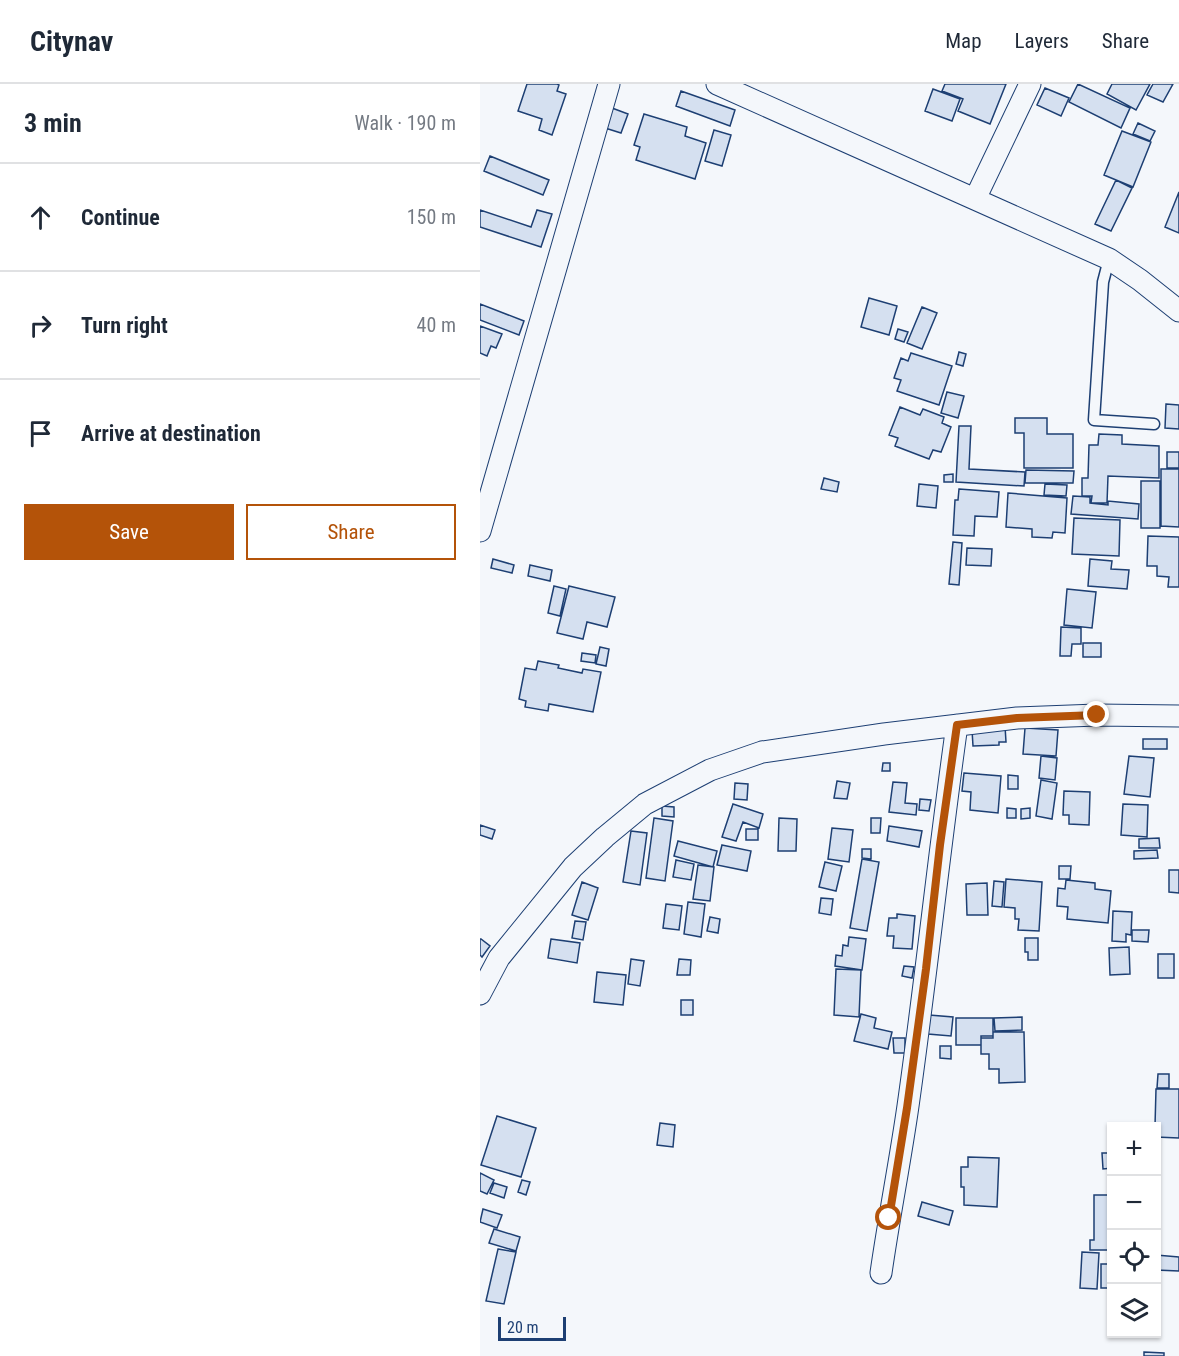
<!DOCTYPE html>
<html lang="en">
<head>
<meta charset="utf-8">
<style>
	:root { --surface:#fff; --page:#f2f2f3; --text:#1f2937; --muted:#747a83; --line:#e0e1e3; --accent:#b45309 }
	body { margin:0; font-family:"Roboto Condensed",sans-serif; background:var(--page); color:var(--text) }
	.controls { position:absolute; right:18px; bottom:18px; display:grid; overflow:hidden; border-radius:0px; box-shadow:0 2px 4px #0004 }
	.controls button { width:54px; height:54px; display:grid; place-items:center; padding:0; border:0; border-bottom:2px solid var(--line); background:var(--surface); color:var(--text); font:30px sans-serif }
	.scale { position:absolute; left:18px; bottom:15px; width:68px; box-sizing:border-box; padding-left:6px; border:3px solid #1d3f73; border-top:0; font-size:16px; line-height:21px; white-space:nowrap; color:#1d3f73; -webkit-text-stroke:4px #f4f7fb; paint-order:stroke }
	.stop { position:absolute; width:18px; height:18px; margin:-14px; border:4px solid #b45309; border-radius:50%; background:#fff }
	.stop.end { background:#b45309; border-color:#fff; box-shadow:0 2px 6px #0008 }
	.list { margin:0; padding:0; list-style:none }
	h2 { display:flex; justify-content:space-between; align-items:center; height:78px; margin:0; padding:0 24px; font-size:26px }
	h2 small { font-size:20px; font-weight:400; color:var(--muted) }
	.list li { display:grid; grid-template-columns:39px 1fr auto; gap:18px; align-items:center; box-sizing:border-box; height:108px; padding:0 24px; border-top:2px solid var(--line) }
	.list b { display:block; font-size:22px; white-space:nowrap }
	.list em { font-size:20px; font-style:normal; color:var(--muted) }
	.actions { display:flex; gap:12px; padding:18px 24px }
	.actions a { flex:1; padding:14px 0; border:2px solid var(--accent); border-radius:0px; text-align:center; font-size:21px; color:var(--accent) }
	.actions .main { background:var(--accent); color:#fff }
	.icon { flex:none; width:33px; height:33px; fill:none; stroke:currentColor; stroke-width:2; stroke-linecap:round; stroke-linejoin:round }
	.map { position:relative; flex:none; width:699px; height:1272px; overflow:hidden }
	header { display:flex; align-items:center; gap:36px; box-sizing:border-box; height:84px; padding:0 30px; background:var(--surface); border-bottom:2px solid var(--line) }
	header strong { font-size:28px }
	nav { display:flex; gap:33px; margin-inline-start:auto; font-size:21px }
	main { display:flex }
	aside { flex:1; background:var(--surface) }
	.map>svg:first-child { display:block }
	.building { fill:#d5e0f0; stroke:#1d3f73; stroke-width:1.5 }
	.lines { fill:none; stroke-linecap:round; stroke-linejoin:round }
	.service-casing { stroke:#1d3f73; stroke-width:13 }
	.minor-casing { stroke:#1d3f73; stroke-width:23 }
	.service { stroke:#f4f7fb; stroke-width:10 }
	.minor { stroke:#f4f7fb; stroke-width:21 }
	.route { stroke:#b45309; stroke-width:8 }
</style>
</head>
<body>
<header>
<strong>Citynav</strong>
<nav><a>Map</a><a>Layers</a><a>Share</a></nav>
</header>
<main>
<aside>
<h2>3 min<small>Walk · 190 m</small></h2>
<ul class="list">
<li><svg class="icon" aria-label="ahead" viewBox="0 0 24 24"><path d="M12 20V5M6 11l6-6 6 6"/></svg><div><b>Continue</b></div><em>150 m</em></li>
<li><svg class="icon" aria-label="right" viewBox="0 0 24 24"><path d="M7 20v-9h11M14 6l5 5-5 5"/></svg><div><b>Turn right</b></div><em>40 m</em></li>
<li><svg class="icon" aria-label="arrive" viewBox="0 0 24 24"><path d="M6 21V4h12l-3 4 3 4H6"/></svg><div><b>Arrive at destination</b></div></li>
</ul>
<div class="actions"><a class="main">Save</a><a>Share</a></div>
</aside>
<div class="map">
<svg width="699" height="1272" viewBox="0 0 699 1272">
	<rect width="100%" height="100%" fill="#f4f7fb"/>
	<!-- building -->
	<path class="building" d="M 47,0 L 77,0 L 79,1 L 77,7 L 86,10 L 72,51 L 59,46 L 62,35 L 38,27 Z
		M 465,0 L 526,0 L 510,40 L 478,27 L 483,15 L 462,7 Z
		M 598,0 L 650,24 L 641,44 L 589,18 Z
		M 632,0 L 670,0 L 656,26 L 627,10 Z
		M 673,0 L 693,0 L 683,18 L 667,11 Z
		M 565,4 L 589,14 L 581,32 L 557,21 Z
		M 453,5 L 480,15 L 472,37 L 445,27 Z
		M 201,7 L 255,26 L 250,42 L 196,22 Z
		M 132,24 L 148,30 L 141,49 L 125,44 Z
		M 164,30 L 207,43 L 205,52 L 226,59 L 215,95 L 156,76 L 160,63 L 154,61 Z
		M 658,39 L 675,47 L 670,57 L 653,50 Z
		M 234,46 L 251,51 L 242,82 L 225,77 Z
		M 642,47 L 671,58 L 653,103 L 624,91 Z
		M 10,72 L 69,96 L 63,111 L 4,87 Z
		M 636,96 L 652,104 L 631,147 L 615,140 Z
		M 699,108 L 699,149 L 685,143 Z
		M 0,126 L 51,143 L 57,126 L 72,130 L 61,163 L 0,143 Z
		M 389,214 L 417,222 L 409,251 L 381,243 Z
		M 0,220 L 44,237 L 39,251 L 0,236 Z
		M 442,223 L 457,229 L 442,265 L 427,259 Z
		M 0,242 L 22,250 L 16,264 L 11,262 L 7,272 L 0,269 Z
		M 418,245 L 428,248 L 424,258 L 415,255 Z
		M 479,268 L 486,270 L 483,282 L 476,280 Z
		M 431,269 L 472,282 L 459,321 L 417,307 L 421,296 L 414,294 L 421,274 L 428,277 Z
		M 467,308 L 484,312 L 478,334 L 461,329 Z
		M 686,320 L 699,321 L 699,345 L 685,344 Z
		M 420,323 L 440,331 L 443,325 L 464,333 L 462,339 L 471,343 L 461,368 L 453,366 L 449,375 L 415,362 L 418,354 L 409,351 Z
		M 535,334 L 567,334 L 567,350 L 593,350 L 593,384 L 544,384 L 544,349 L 535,349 Z
		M 479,342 L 491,342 L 489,385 L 545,388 L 544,402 L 476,398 Z
		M 619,350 L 642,351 L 642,360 L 679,362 L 679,394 L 628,392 L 627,419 L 611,419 L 612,412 L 602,412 L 602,394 L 608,394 L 609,361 L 618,361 Z
		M 687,368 L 699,368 L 699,384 L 687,384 Z
		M 681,385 L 699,385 L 699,443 L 681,442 Z
		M 546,386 L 594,387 L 593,399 L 545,399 Z
		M 473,390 L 473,398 L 464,398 L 464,391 Z
		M 344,394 L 359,398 L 357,408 L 341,405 Z
		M 661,397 L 680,397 L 680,444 L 661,444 Z
		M 439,400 L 458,402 L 456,424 L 437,422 Z
		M 565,400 L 587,401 L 586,412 L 564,411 Z
		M 479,405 L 519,408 L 517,433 L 495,432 L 494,452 L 473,451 L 475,416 L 478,416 Z
		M 528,409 L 587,414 L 585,449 L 573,448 L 572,454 L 552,453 L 552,445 L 526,443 Z
		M 593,412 L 610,413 L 610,419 L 628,421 L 628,417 L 659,420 L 658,435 L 591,430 Z
		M 594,434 L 640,436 L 639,472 L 592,470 Z
		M 668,452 L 699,453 L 699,503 L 688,503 L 689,493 L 677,492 L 677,482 L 667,482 Z
		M 473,458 L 482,459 L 479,501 L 469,500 Z
		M 487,464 L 512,465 L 511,482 L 486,481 Z
		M 13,475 L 34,481 L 32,489 L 11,484 Z
		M 610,475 L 632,477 L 631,485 L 649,486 L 647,505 L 608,502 Z
		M 50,481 L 72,486 L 70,497 L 48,492 Z
		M 74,502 L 86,505 L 80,532 L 68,529 Z
		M 89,502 L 135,513 L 127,543 L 107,538 L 103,555 L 77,549 Z
		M 587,505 L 616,508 L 612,544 L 584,541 Z
		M 581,543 L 601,544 L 601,560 L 592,560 L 591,572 L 580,572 Z
		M 603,559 L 621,559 L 621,573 L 603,573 Z
		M 120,563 L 129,565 L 126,582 L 116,580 Z
		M 102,569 L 116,571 L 115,579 L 101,577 Z
		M 58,577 L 79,581 L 78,584 L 102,589 L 103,585 L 121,588 L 113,628 L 69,620 L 68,627 L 45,623 L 46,617 L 39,615 L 45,584 L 56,586 Z
		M 525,642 L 526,658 L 519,658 L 519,661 L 493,662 L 492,646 Z
		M 545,644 L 578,646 L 576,672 L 543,670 Z
		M 663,655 L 687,655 L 687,665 L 663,665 Z
		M 561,672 L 577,674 L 575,696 L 559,694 Z
		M 649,672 L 674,674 L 670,713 L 644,710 Z
		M 403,679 L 410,679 L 410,687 L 402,687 Z
		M 484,689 L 521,692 L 518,729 L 490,726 L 491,708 L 482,707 Z
		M 528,691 L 538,692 L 538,705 L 528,705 Z
		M 561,696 L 577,699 L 572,735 L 556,732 Z
		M 357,697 L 370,699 L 367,715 L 354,714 Z
		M 413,698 L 427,699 L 425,719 L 437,720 L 436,731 L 409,728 Z
		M 255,699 L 268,700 L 267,716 L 254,715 Z
		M 584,707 L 610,708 L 609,741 L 589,740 L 589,731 L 583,731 Z
		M 440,715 L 451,716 L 449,727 L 439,726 Z
		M 253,720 L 283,730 L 279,744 L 263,738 L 256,757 L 242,753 Z
		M 643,720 L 668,721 L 667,753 L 641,751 Z
		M 182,722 L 194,723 L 194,733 L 182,732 Z
		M 527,724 L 536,725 L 536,734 L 527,734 Z
		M 550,724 L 550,734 L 541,735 L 541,725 Z
		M 174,734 L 193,737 L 185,797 L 166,794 Z
		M 299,734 L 317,735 L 316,767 L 298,767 Z
		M 391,734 L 401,734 L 400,749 L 391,749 Z
		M 0,741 L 15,746 L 12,755 L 0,751 Z
		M 409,742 L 442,747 L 439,763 L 407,757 Z
		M 352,744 L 373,746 L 369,778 L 348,775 Z
		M 266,745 L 278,745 L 278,756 L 266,756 Z
		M 151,747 L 167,749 L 160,801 L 143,798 Z
		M 679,754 L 680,764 L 659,764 L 659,755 Z
		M 198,757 L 237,767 L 233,783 L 194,772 Z
		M 242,761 L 271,767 L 267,787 L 237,781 Z
		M 382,765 L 391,765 L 391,775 L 382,774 Z
		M 677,766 L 678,774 L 654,775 L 654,767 Z
		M 382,775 L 399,778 L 387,847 L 370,844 Z
		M 196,776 L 214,780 L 211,796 L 193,793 Z
		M 345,778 L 362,782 L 356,807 L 339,803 Z
		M 218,781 L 234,783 L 230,817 L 213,815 Z
		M 579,782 L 591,782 L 590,795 L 579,795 Z
		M 689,786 L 699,786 L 699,809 L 689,808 Z
		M 526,795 L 562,798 L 559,847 L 538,846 L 539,835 L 535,835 L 535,824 L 524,823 Z
		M 586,796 L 615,799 L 615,805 L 631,807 L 628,839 L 587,835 L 588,823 L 577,822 L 578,804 L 585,805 Z
		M 514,797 L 524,798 L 522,823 L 512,822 Z
		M 102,798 L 118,804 L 108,836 L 92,831 Z
		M 507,799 L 508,831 L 487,831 L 486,800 Z
		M 341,814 L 353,815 L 351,831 L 339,829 Z
		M 208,818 L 225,820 L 221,853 L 204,850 Z
		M 186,820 L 202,822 L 199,846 L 183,844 Z
		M 633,827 L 652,828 L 651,851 L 646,850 L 646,858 L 632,857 Z
		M 417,830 L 435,832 L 432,865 L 413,864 L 414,852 L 407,852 L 409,834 L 417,834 Z
		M 230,833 L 240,835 L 238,849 L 227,847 Z
		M 95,837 L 106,838 L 103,856 L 92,854 Z
		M 652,846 L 669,846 L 668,858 L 652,857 Z
		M 369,853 L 386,855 L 382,886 L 355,882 L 356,871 L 362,872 L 363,861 L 368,862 Z
		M 545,854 L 558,854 L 558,876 L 548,876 L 548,868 L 545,868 Z
		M 0,855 L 1,855 L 10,862 L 2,873 L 0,871 Z
		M 71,855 L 100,859 L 97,879 L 68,874 Z
		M 649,863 L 650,890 L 630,891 L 629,864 Z
		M 678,870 L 694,870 L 694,894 L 678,894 Z
		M 151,875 L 164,877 L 160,902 L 148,900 Z
		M 199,875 L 211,876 L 210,891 L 197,891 Z
		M 424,882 L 434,883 L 432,894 L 422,892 Z
		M 356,885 L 381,886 L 379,933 L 354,931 Z
		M 117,888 L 146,891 L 143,921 L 114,918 Z
		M 201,916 L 213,916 L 213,931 L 201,931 Z
		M 381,930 L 396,934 L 394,944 L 412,948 L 408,965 L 374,957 Z
		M 449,931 L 473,933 L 471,952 L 448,950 Z
		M 542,933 L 542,946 L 515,947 L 514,934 Z
		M 476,934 L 513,934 L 513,952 L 501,952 L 501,961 L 476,961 Z
		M 513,948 L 544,948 L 545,998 L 519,999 L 519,985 L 509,985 L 509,970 L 501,970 L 501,954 L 513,954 Z
		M 413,954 L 425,954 L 425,969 L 414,969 Z
		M 460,962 L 471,962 L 471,975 L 460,974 Z
		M 678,990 L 689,990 L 689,1004 L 677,1004 Z
		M 676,1005 L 699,1005 L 699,1054 L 676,1053 L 676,1042 L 675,1042 Z
		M 17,1032 L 56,1044 L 41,1093 L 1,1081 Z
		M 180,1039 L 195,1041 L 193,1063 L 177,1061 Z
		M 622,1069 L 632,1069 L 632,1084 L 623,1085 Z
		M 488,1073 L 519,1074 L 517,1123 L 484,1121 L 484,1103 L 481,1103 L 481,1083 L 488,1083 Z
		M 0,1089 L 14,1096 L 7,1110 L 0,1107 Z
		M 42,1096 L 50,1098 L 46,1111 L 38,1108 Z
		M 14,1099 L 27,1103 L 24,1114 L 10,1109 Z
		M 614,1111 L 632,1111 L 632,1166 L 610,1166 L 610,1156 L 614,1156 Z
		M 442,1118 L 473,1127 L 469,1141 L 438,1132 Z
		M 3,1125 L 22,1131 L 17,1144 L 0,1138 Z
		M 14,1145 L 40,1153 L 36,1167 L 9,1159 Z
		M 18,1165 L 36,1168 L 24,1220 L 6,1217 Z
		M 602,1168 L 619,1169 L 617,1205 L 600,1204 Z
		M 676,1171 L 699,1173 L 699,1187 L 676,1186 Z
		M 630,1175 L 632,1175 L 632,1204 L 621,1204 L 621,1180 L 630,1180 Z
		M 664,1268 L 684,1269 L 684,1272 L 664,1272 Z"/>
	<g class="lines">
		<!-- service casing -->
		<g class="service-casing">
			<path id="service" d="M 629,175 L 623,198 L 614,336 L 674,340"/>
		</g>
		<!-- minor casing -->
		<g class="minor-casing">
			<path id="minor" d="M 237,0 L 629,175 L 660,196 L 699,227
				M 495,115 L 550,0
				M 0,447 L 129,0
				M 0,910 L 19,874 L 93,783 L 125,753 L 165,720 L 230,686 L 282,668 L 404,650 L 537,634 L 617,631 L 699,632
				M 401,1189 C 409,1133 420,1078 428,1022 C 446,895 459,768 477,641"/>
		</g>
		<!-- service -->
		<use href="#service" class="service"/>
		<!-- minor -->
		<use href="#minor" class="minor"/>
	</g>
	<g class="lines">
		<!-- route -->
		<path class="route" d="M 409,1134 L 427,1024 L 446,885 L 460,761 L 477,641 L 537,634 L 617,631"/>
	</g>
</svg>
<div class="controls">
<button>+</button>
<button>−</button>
<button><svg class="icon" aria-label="locate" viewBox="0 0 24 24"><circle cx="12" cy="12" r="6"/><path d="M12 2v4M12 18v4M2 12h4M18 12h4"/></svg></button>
<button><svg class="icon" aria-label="layers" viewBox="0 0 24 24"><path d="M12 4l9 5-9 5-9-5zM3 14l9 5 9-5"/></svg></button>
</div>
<div class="scale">20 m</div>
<div class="stop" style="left:409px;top:1134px"></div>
<div class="stop end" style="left:617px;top:631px"></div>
</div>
</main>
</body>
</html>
